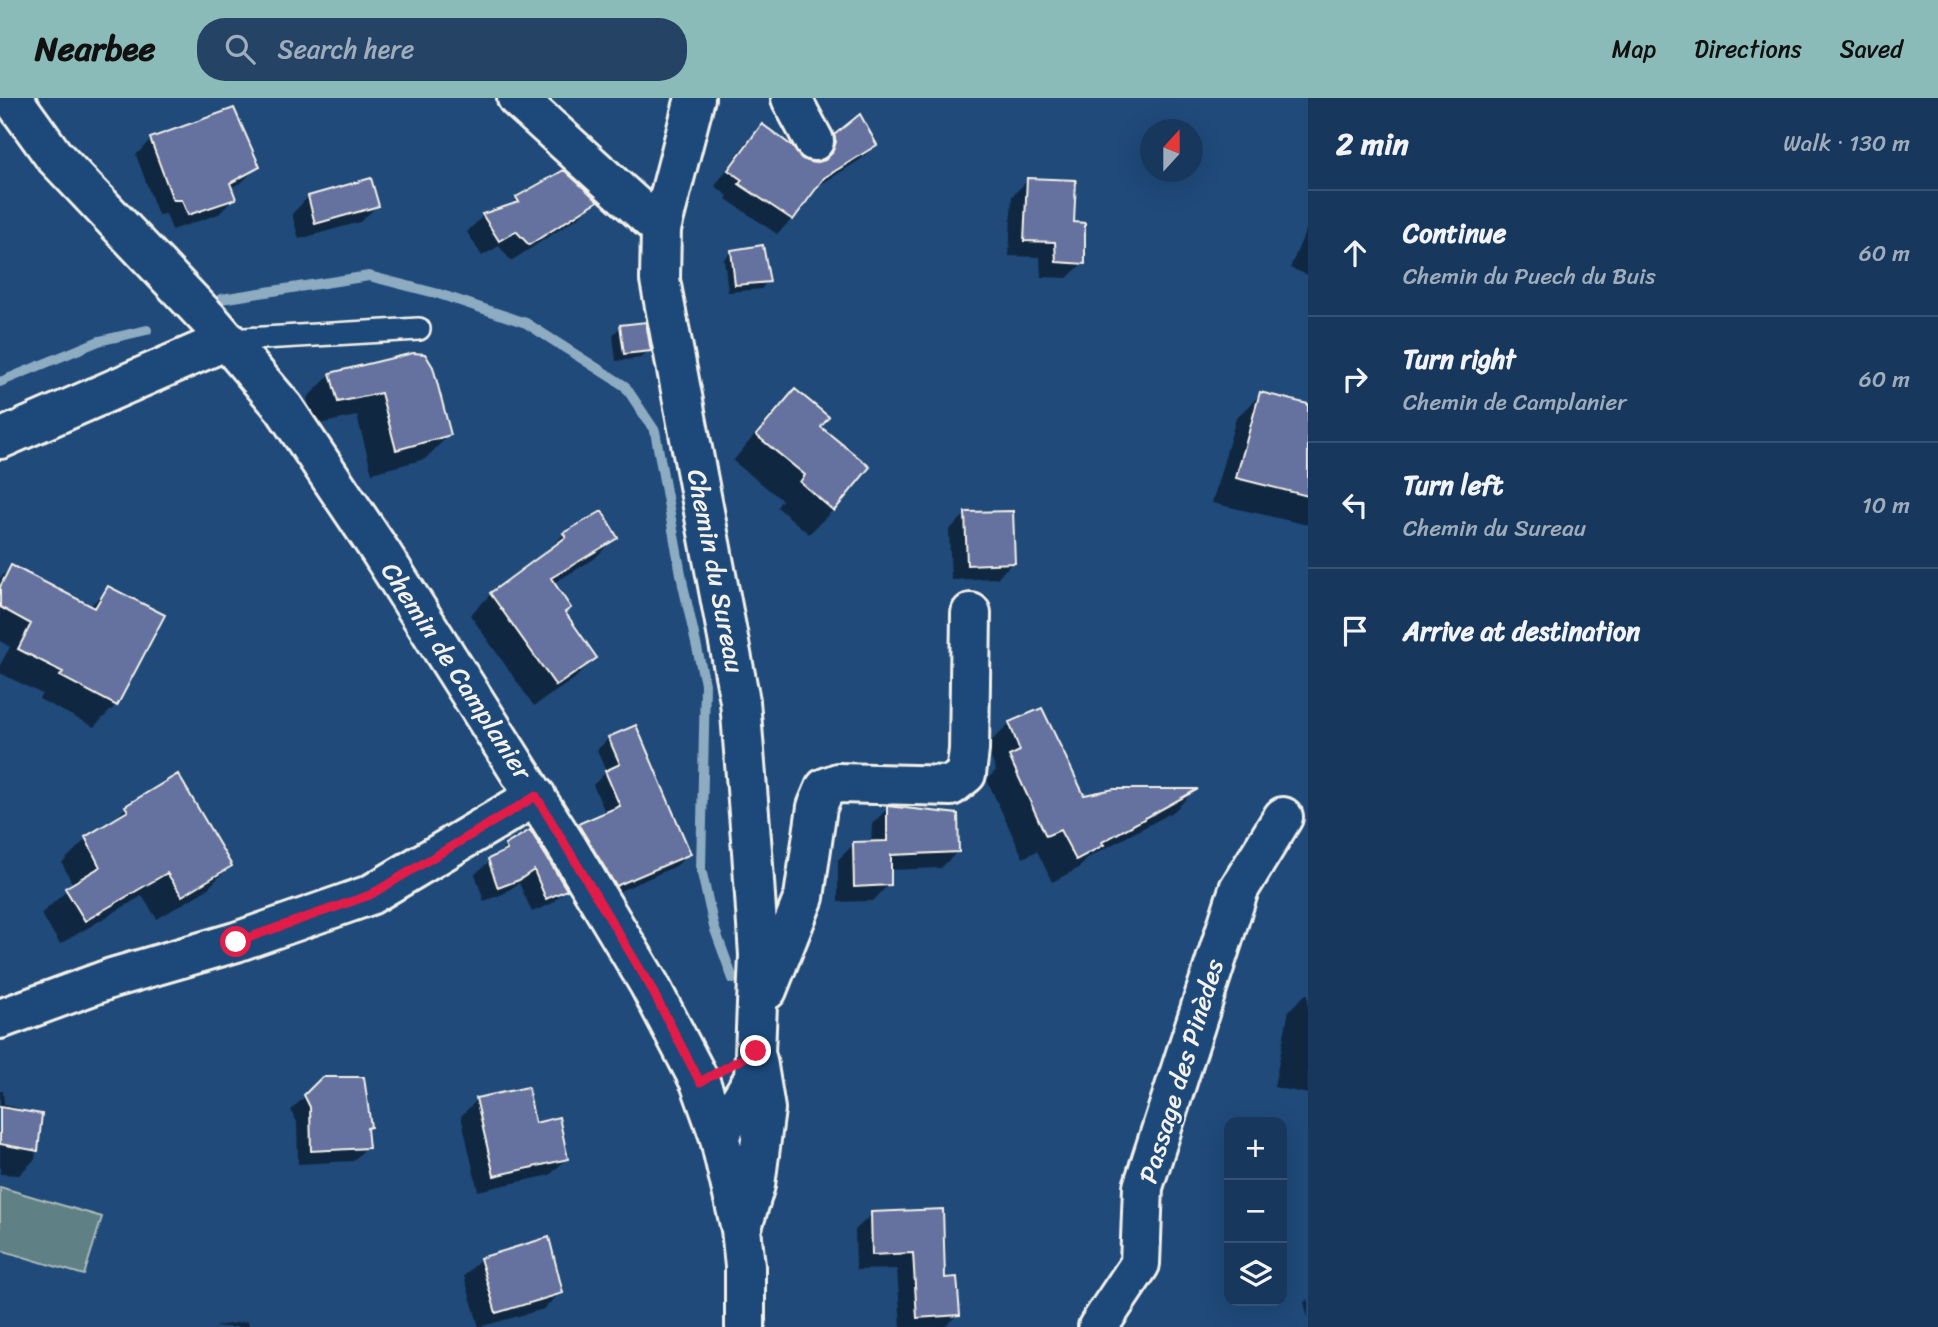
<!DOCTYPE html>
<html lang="en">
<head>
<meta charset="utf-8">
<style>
	:root { --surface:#17385c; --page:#244365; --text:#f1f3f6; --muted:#9eacbb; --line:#365272; --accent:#8bbbb9 }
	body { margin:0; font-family:Sriracha,sans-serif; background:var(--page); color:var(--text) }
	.controls { position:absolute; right:21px; bottom:21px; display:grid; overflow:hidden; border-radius:14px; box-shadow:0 7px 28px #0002 }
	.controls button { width:63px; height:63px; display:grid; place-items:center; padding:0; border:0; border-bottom:2px solid var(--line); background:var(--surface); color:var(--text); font:35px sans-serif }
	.compass { position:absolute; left:1140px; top:21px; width:63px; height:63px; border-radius:50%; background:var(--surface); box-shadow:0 7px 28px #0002; rotate:21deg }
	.stop { position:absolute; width:21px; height:21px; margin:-16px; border:5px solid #e11d48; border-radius:50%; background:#fff }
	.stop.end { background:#e11d48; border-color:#fff; box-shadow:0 2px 7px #0008 }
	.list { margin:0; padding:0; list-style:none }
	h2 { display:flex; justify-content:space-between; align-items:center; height:91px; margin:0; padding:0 28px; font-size:30px }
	h2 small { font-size:23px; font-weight:400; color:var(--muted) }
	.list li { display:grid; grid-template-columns:46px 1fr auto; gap:21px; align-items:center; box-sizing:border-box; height:126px; padding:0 28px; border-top:2px solid var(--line) }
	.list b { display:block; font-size:26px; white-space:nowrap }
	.list p { margin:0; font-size:23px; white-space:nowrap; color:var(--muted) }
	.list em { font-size:23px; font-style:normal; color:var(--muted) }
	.icon { flex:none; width:38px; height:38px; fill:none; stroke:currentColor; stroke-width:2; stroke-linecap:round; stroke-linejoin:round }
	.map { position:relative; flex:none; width:1308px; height:1229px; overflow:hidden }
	header { display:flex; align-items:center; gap:42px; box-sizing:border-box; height:98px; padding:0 35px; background:var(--accent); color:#111 }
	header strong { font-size:33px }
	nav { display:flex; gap:38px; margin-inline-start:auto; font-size:24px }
	.search { width:490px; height:63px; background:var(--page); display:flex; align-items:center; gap:18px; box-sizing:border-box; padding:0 24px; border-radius:28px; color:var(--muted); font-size:26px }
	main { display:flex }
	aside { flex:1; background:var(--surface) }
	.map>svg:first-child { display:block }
	.green { fill:#5f8185; stroke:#aab9b6; stroke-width:2 }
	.shadow { fill:#0007 }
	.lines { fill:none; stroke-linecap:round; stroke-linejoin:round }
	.stream { stroke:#8dabc1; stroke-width:10 }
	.building { fill:#65729f; stroke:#f4f1e8; stroke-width:2 }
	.lane-casing { stroke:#f4f1e8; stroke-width:26 }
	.street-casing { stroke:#f4f1e8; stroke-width:44 }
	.lane { stroke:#1f4a7a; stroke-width:21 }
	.street { stroke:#1f4a7a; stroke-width:38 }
	.route { stroke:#e11d48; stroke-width:9 }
	.labels { text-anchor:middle; stroke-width:5; stroke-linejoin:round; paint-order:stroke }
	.street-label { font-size:26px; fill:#f4f1e8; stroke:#1f4a7a }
</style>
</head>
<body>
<header>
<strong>Nearbee</strong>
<div class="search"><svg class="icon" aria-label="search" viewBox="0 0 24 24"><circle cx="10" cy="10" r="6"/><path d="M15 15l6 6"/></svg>Search here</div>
<nav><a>Map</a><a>Directions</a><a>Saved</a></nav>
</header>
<main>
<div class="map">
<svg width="1308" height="1229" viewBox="0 0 1308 1229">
	<rect width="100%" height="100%" fill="#1f4a7a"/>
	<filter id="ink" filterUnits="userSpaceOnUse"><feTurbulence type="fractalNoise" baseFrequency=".0143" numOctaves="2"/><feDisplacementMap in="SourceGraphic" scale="14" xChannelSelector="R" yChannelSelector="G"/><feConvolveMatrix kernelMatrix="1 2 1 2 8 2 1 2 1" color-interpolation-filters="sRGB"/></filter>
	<g filter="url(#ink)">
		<!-- green -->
		<path class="green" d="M 0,1089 L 102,1119 L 84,1177 L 0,1152 Z"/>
		<!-- shadow -->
		<path class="shadow" d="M 762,29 L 801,63 L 814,67 L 820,65 L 820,54 L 836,39 L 875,47 L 860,62 L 815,90 L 792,121 L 777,136 L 726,101 L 728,98 L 715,88 L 747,43 Z
			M 151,41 L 258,68 L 242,84 L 230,90 L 234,100 L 219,116 L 172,132 L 166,116 L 158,117 L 136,57 Z
			M 1028,82 L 1072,126 L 1083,165 L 1067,180 L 1041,179 L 1040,159 L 1009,158 L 1012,98 Z
			M 308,99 L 377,108 L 360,124 L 299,141 L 292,116 Z
			M 517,101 L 595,103 L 579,119 L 511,163 L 499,148 L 482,158 L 467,134 L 483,118 L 508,110 Z
			M 1308,127 L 1308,177 L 1290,170 Z
			M 732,153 L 768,183 L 761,191 L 728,194 L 724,161 Z
			M 620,229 L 649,252 L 641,260 L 616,263 L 613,237 Z
			M 431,269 L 449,337 L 425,361 L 372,375 L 357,318 L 314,327 L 307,300 L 331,276 Z
			M 795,293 L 819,329 L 833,412 L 809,436 L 777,409 L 782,402 L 733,363 L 771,317 Z
			M 1261,296 L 1308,308 L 1308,427 L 1212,405 L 1236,320 Z
			M 966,416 L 1013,464 L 997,480 L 951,482 L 949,432 Z
			M 564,436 L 615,440 L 594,461 L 552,486 L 563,515 L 595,560 L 574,581 L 534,608 L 470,517 L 491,496 L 543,457 Z
			M 11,469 L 89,509 L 108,491 L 116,607 L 94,629 L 39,601 L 42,596 L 0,575 L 0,567 L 10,549 L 0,543 L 0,480 Z
			M 1010,625 L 1083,699 L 1194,693 L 1173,714 L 1089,759 L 1079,770 L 1052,784 L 1037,753 L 1023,760 L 987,682 L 996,672 L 986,648 Z
			M 609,640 L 689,756 L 676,768 L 604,800 L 567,740 L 579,728 L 606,716 L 593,687 L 606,674 L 597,652 Z
			M 126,710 L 230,768 L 206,792 L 157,821 L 142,798 L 60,846 L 41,816 L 73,787 L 62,765 L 86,741 L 109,727 Z
			M 888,710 L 957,754 L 941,770 L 889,772 L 889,786 L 873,803 L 838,804 L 838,762 L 854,746 L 871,745 L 872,726 Z
			M 507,748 L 565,792 L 551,806 L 532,814 L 519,785 L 503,796 L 484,803 L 475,776 Z
			M 1306,896 L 1308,896 L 1308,996 L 1274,989 L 1289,912 Z
			M 323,981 L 369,1029 L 366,1032 L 367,1049 L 353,1063 L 298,1066 L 297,1024 L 291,1012 Z
			M 0,993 L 3,993 L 4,1007 L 18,1010 L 18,1014 L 40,1017 L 35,1061 L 19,1077 L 0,1076 Z
			M 477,1002 L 534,1027 L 566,1061 L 550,1077 L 478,1093 L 461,1018 Z
			M 872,1116 L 943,1182 L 958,1216 L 945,1229 L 901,1229 L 897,1171 L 856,1172 L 855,1132 Z
			M 548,1142 L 561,1194 L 544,1211 L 479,1229 L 464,1178 L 480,1162 Z
			M 1308,1201 L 1308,1220 L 1304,1204 Z
			M 248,1223 L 249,1229 L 215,1229 L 217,1228 Z"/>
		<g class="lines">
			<!-- stream -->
			<path class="stream" d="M 221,201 L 369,178 L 439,196 L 526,225 L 625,288 L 655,333 L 683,487 L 705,586 L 701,771 L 714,829 L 733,881
				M 0,284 L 99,243 L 147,232"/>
		</g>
		<!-- building -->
		<path class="building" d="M 234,10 L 260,69 L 230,85 L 236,101 L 188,117 L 182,102 L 173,102 L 150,40 Z
			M 860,16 L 877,47 L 824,80 L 793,122 L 739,86 L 742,82 L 728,72 L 762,26 L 792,48 L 802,61 L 814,65 L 825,62 L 832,55 L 836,44 L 834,37 Z
			M 564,72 L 598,103 L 529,147 L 516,133 L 499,143 L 482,116 L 519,104 L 516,99 Z
			M 371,80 L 379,108 L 315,126 L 308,98 Z
			M 1027,80 L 1076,82 L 1074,124 L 1085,125 L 1085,166 L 1056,164 L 1055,144 L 1024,143 Z
			M 763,147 L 770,184 L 735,187 L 731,152 Z
			M 646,224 L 651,253 L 624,256 L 620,227 Z
			M 413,255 L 425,256 L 433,269 L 451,337 L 396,352 L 381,295 L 338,304 L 330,275 Z
			M 795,291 L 829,319 L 821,329 L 870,369 L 834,413 L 800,384 L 805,377 L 756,337 Z
			M 1260,294 L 1308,306 L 1308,398 L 1236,380 Z
			M 602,413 L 618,440 L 551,480 L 571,510 L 565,514 L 597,560 L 556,588 L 490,495 L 566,439 L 563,435 Z
			M 1013,413 L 1015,465 L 967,467 L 965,414 Z
			M 11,467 L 95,510 L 108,488 L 165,517 L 117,608 L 60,578 L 63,574 L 18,551 L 31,526 L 0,509 L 0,489 Z
			M 1042,610 L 1084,697 L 1114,691 L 1198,691 L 1102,744 L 1104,747 L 1076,762 L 1060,732 L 1046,738 L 1009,658 L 1020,653 L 1009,624 Z
			M 636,627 L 691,756 L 616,788 L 578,726 L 620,708 L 605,673 L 620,666 L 608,639 Z
			M 178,676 L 232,768 L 182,798 L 167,775 L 85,823 L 65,790 L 100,769 L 85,739 L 128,713 L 125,708 Z
			M 887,708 L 958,716 L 959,754 L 891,757 L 891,787 L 854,789 L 853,744 L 887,743 Z
			M 530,732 L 567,792 L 546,801 L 534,772 L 519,782 L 498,790 L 488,761 L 507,752 L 505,747 Z
			M 322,979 L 364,979 L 371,1029 L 367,1030 L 369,1050 L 311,1053 L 310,1009 L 304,997 Z
			M 528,989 L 535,1025 L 559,1019 L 568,1061 L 494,1078 L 476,1000 Z
			M 0,1009 L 42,1016 L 38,1053 L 0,1046 Z
			M 943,1111 L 945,1180 L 957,1179 L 960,1217 L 917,1220 L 913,1155 L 872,1157 L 871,1114 Z
			M 549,1139 L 563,1195 L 496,1215 L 480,1160 Z"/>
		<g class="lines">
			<!-- lane casing -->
			<g class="lane-casing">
				<path id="lane" d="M 227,242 L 419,231"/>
			</g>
			<!-- street casing -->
			<g class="street-casing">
				<path id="street" d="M 12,0 L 53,57 L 212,225 L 284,310 L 380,453 L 569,752 L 649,886 L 700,984 L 719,1037 L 741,1131 L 745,1168 L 745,1229
					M 517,0 L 661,131
					M 695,0 L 661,131 L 660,182 L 740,603 L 752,753 L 759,857 L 754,980 L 719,1037
					M 791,0 L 814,43
					M 0,341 L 227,242
					M 767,892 L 804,799 L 817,709 L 825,690 L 838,685 L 951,688 L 966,676 L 969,652 L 971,515
					M 0,921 L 112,880 L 236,844 L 370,797 L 536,698
					M 743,1126 L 755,1087 L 765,1011 L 757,962
					M 1098,1229 L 1140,1166 L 1143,1089 L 1239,791 L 1283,719"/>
			</g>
			<!-- lane -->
			<use href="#lane" class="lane"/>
			<!-- street -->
			<use href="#street" class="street"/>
		</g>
	</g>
	<g class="lines" filter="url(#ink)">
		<!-- route -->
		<path class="route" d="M 236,844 L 370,797 L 536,698 L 649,886 L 700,984 L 756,953"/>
	</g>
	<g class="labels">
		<!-- street labels -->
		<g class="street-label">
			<text transform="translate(716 473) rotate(79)" y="9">Chemin du Sureau</text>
			<text transform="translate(457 573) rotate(57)" y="9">Chemin de Camplanier</text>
			<text transform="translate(1181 973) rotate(-73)" y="9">Passage des Pinèdes</text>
		</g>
	</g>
</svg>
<div class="controls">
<button>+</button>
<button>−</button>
<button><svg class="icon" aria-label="layers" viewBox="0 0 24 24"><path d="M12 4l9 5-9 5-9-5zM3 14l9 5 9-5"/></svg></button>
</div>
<svg class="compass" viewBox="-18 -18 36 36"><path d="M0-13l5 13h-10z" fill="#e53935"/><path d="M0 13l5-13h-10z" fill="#9eacbb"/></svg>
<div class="stop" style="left:236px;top:844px"></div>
<div class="stop end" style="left:756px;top:953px"></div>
</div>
<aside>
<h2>2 min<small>Walk · 130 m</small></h2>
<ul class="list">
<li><svg class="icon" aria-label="ahead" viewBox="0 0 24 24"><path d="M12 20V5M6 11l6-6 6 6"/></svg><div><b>Continue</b><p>Chemin du Puech du Buis</p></div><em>60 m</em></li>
<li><svg class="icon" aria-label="right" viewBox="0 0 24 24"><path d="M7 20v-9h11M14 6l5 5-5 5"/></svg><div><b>Turn right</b><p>Chemin de Camplanier</p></div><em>60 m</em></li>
<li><svg class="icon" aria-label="left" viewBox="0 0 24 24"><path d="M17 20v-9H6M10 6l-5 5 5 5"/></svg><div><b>Turn left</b><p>Chemin du Sureau</p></div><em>10 m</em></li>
<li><svg class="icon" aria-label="arrive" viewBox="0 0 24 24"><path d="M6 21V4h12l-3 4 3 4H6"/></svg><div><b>Arrive at destination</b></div></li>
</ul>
</aside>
</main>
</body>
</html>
